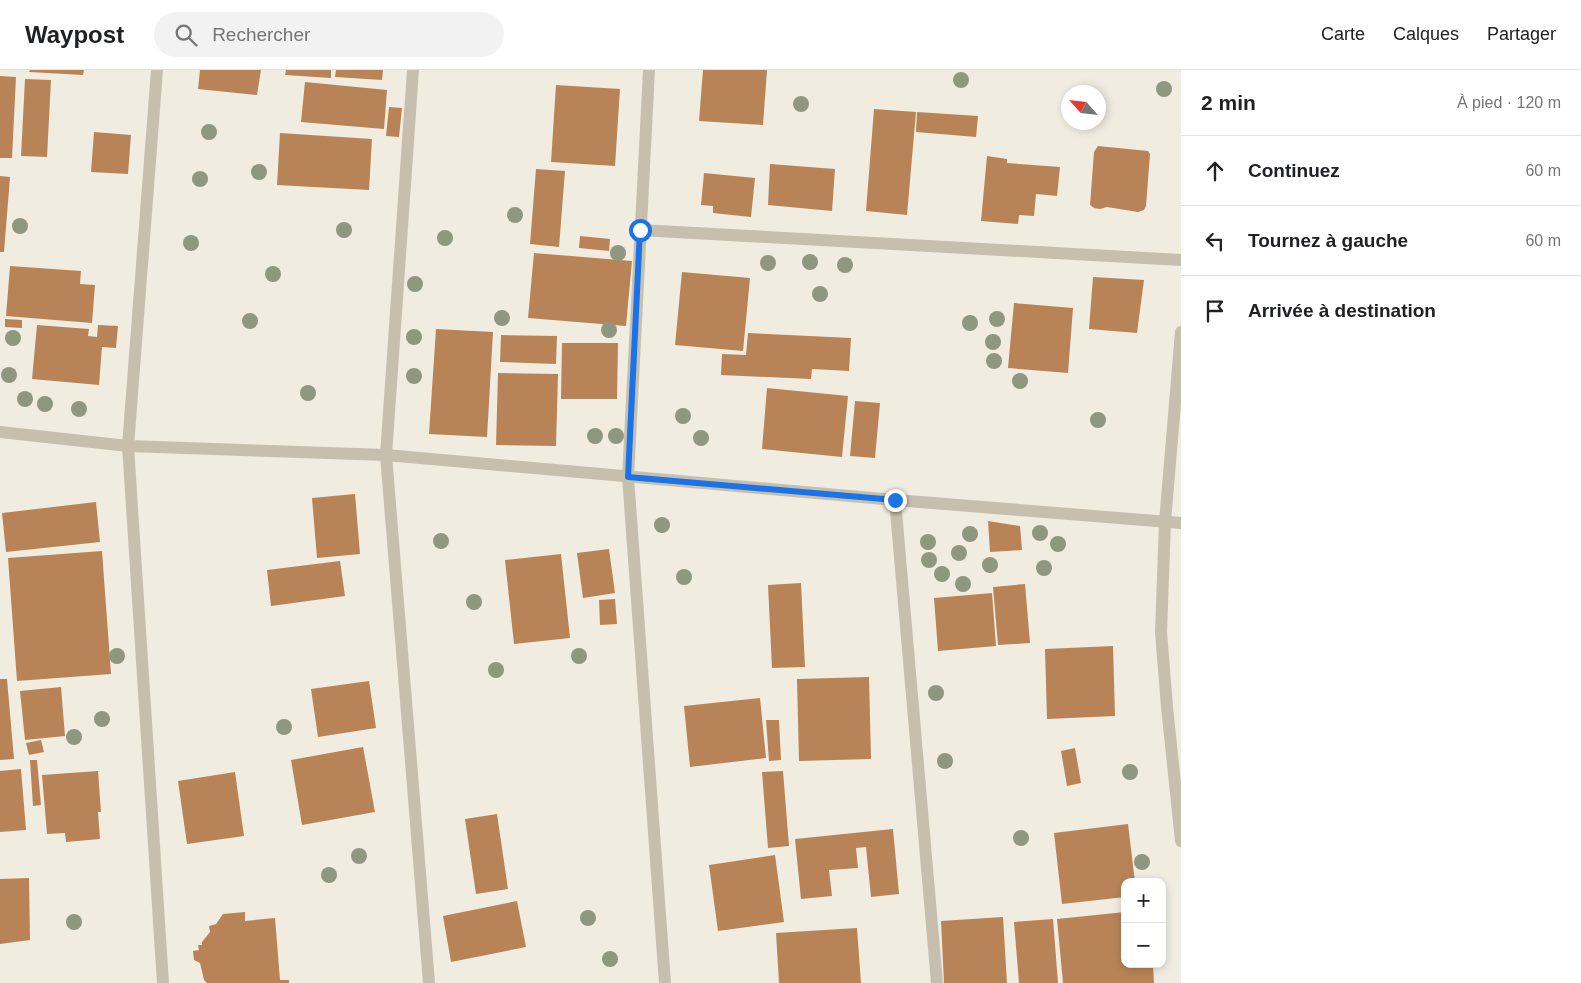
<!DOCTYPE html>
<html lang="fr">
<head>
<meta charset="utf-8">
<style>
	:root { --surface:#fff; --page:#f2f2f2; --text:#202124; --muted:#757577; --line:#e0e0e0 }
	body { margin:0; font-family:Helvetica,sans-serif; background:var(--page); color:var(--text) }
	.controls { position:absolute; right:15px; bottom:15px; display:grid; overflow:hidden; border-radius:10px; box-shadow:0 2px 8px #0003 }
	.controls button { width:45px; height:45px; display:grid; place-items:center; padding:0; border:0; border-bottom:1px solid var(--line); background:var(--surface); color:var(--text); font:25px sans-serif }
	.compass { position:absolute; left:1061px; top:15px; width:45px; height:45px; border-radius:50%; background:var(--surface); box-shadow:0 2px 8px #0003; rotate:297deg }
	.stop { position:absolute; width:15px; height:15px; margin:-11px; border:4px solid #1a73e8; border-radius:50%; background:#fff }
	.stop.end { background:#1a73e8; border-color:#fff; box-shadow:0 1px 5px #0008 }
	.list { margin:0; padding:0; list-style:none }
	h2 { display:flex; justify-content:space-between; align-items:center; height:65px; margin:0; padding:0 20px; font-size:21px }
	h2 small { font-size:16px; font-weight:400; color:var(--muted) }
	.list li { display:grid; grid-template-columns:32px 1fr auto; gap:15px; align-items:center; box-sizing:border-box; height:70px; padding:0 20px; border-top:1px solid var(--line) }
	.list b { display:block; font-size:19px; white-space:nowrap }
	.list em { font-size:16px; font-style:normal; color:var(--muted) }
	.icon { flex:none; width:28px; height:28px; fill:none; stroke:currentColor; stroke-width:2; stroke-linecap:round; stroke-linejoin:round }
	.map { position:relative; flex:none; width:1181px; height:913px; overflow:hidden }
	header { display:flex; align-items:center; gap:30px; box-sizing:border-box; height:70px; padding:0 25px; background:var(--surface); border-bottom:1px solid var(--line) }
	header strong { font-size:24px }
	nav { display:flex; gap:28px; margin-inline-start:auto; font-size:18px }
	.search { width:350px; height:45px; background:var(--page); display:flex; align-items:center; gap:12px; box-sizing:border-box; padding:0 18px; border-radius:28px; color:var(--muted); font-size:19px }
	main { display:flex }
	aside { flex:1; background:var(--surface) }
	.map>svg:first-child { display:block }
	.building { fill:#b88457 }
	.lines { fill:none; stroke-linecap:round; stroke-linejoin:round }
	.street { stroke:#c7bfad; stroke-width:12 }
	.tree { fill:#8f9780 }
	.route { stroke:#1a73e8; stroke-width:6 }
</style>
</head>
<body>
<header>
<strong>Waypost</strong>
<div class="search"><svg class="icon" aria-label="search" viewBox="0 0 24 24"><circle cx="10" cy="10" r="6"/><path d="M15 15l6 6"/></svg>Rechercher</div>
<nav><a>Carte</a><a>Calques</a><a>Partager</a></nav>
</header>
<main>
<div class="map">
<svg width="1181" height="913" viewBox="0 0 1181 913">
	<rect width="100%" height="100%" fill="#f0ece0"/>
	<!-- building -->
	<path class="building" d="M 30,0 L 84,0 L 83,5 L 29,2 Z
		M 200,0 L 261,0 L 257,25 L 198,19 Z
		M 286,0 L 331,0 L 331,8 L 285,5 Z
		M 336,0 L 383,0 L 382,10 L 335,7 Z
		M 703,0 L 767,0 L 763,55 L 699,51 Z
		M 0,6 L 16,7 L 12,88 L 0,88 Z
		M 25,9 L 51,10 L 47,87 L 21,86 Z
		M 305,12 L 387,20 L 384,59 L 301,52 Z
		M 556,15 L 620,19 L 615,96 L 551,92 Z
		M 389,37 L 402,38 L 399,67 L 386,66 Z
		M 874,39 L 916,42 L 907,145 L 866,141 Z
		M 917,42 L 978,46 L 976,67 L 916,62 Z
		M 94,62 L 131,65 L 128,104 L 91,102 Z
		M 280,63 L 372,69 L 369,120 L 277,115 Z
		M 1098,76 L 1148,81 L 1150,84 L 1146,136 L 1144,140 L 1138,142 L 1107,137 L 1100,139 L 1094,138 L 1090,135 L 1094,82 Z
		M 987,86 L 1007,89 L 1007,93 L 1060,97 L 1057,126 L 1036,124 L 1034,146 L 1019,145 L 1018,154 L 981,151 Z
		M 770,94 L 835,99 L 832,141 L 768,135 Z
		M 536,99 L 565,101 L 559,177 L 530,174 Z
		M 704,103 L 755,108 L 751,147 L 713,143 L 713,136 L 701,135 Z
		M 0,106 L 10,107 L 4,182 L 0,182 Z
		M 580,166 L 610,169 L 609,181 L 579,178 Z
		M 534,183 L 632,191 L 626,256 L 528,248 Z
		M 10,196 L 81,201 L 80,214 L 95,215 L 92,253 L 6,246 Z
		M 682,202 L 750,208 L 743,281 L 675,275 Z
		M 1093,207 L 1144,210 L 1137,263 L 1089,259 Z
		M 1014,233 L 1073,238 L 1068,303 L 1008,298 Z
		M 5,249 L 22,250 L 22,258 L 5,257 Z
		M 37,255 L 89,259 L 88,266 L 97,267 L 98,255 L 118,256 L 116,278 L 102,277 L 99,315 L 32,309 Z
		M 436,259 L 493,262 L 487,367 L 429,364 Z
		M 748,263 L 851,268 L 849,301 L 812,299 L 811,309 L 721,305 L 722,284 L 746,285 Z
		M 501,265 L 557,266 L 556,294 L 500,292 Z
		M 562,273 L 618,273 L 617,329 L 561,329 Z
		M 498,303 L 558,304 L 556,376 L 496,375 Z
		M 767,318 L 848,326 L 842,387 L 762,379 Z
		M 855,331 L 880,333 L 875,388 L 850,386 Z
		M 355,424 L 360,484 L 317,488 L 312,428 Z
		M 96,432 L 100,472 L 6,482 L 2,443 Z
		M 988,451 L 1020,456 L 1022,480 L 990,482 Z
		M 609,479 L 615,523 L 583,528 L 577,483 Z
		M 102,481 L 111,604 L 17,611 L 8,488 Z
		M 561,484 L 570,568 L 514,574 L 505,490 Z
		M 340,491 L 345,526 L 271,536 L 267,500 Z
		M 801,513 L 805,597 L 772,598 L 768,515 Z
		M 1025,514 L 1030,573 L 998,575 L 993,517 Z
		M 992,523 L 996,576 L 938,581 L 934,528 Z
		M 615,529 L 617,554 L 600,555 L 599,530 Z
		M 1113,576 L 1115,646 L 1047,649 L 1045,579 Z
		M 869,607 L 871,689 L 799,691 L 797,609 Z
		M 0,609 L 7,609 L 14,689 L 0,690 Z
		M 369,611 L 376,658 L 318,667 L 311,619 Z
		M 61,617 L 65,666 L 25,670 L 20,621 Z
		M 760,628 L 766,688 L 690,697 L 684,636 Z
		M 766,650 L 779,650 L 781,690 L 769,691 Z
		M 41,670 L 44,682 L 29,685 L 26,673 Z
		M 363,677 L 375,742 L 302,755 L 291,690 Z
		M 1075,678 L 1081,713 L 1067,716 L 1061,681 Z
		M 30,690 L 37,690 L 41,735 L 33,736 Z
		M 21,699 L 26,760 L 0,762 L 0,701 Z
		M 98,701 L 101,742 L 98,742 L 100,769 L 66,772 L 65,763 L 47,764 L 42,705 Z
		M 783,701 L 789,776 L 768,778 L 762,702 Z
		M 235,702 L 244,766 L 187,774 L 178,711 Z
		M 497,744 L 508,819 L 476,824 L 465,749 Z
		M 1128,754 L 1135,812 L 1125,812 L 1125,827 L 1062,834 L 1054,763 Z
		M 893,759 L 899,824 L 871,827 L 866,777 L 856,778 L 858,798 L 829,800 L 832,826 L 801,829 L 795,769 Z
		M 775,785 L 784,852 L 718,861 L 709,795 Z
		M 29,808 L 30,870 L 0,874 L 0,809 Z
		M 517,831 L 526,877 L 451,892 L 443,846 Z
		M 245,842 L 245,851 L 275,848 L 280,910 L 289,910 L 289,913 L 207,913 L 204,910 L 200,893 L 194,890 L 193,881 L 199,880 L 198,875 L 202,875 L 202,872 L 210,862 L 209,856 L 216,854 L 223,844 Z
		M 1125,842 L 1125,894 L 1153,894 L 1154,913 L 1063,913 L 1057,849 Z
		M 1003,847 L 1007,913 L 944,913 L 941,851 Z
		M 1053,849 L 1058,913 L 1019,913 L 1014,852 Z
		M 857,858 L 861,913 L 779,913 L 776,863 Z"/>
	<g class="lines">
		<!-- street -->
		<path class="street" d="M 157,0 L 128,376 L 163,913
			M 413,0 L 386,385 L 429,913
			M 649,0 L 628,407 L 665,913
			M 640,160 L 1181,190
			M 1181,262 L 1165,452 L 1161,562 L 1167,637 L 1181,771
			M 0,362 L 128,376 L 386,385 L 895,430 L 1181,453
			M 895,430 L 937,913"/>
	</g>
	<!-- trees -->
	<g class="tree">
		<circle cx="961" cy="10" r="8"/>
		<circle cx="1164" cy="19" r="8"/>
		<circle cx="801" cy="34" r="8"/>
		<circle cx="209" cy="62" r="8"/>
		<circle cx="259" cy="102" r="8"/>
		<circle cx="200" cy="109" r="8"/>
		<circle cx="515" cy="145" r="8"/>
		<circle cx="20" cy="156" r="8"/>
		<circle cx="344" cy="160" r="8"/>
		<circle cx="445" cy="168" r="8"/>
		<circle cx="191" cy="173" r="8"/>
		<circle cx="618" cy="183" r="8"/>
		<circle cx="810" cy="192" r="8"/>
		<circle cx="768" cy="193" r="8"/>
		<circle cx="845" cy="195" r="8"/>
		<circle cx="273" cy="204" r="8"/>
		<circle cx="415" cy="214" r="8"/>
		<circle cx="820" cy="224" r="8"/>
		<circle cx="502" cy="248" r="8"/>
		<circle cx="997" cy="249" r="8"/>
		<circle cx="250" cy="251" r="8"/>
		<circle cx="970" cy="253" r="8"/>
		<circle cx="609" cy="260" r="8"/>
		<circle cx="414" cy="267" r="8"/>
		<circle cx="13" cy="268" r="8"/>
		<circle cx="993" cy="272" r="8"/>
		<circle cx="994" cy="291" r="8"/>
		<circle cx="9" cy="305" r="8"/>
		<circle cx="414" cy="306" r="8"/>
		<circle cx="1020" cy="311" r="8"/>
		<circle cx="308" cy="323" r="8"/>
		<circle cx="25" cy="329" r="8"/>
		<circle cx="45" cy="334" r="8"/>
		<circle cx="79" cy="339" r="8"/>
		<circle cx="683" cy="346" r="8"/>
		<circle cx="1098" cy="350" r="8"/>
		<circle cx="595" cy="366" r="8"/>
		<circle cx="616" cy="366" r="8"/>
		<circle cx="701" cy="368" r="8"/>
		<circle cx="662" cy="455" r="8"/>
		<circle cx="1040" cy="463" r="8"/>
		<circle cx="970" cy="464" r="8"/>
		<circle cx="441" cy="471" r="8"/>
		<circle cx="928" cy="472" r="8"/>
		<circle cx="1058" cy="474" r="8"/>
		<circle cx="959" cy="483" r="8"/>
		<circle cx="929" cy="490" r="8"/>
		<circle cx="990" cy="495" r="8"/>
		<circle cx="1044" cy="498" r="8"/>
		<circle cx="942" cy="504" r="8"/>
		<circle cx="684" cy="507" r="8"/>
		<circle cx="963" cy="514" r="8"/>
		<circle cx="474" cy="532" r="8"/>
		<circle cx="117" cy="586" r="8"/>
		<circle cx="579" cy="586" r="8"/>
		<circle cx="496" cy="600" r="8"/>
		<circle cx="936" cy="623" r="8"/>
		<circle cx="102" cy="649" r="8"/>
		<circle cx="284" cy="657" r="8"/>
		<circle cx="74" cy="667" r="8"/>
		<circle cx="945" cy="691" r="8"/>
		<circle cx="1130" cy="702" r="8"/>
		<circle cx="1021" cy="768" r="8"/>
		<circle cx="359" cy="786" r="8"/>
		<circle cx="1142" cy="792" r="8"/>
		<circle cx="329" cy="805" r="8"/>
		<circle cx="588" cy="848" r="8"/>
		<circle cx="74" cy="852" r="8"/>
		<circle cx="610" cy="889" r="8"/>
	</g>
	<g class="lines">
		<!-- route -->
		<path class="route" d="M 640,160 L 628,407 L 895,430"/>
	</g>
</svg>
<div class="controls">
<button>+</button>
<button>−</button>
</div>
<svg class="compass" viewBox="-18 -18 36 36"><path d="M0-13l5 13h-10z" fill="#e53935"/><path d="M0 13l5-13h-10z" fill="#757577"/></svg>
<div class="stop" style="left:640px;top:160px"></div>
<div class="stop end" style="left:895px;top:430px"></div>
</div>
<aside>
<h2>2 min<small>À pied · 120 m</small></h2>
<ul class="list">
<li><svg class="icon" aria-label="ahead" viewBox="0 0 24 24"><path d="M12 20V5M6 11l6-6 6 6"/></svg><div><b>Continuez</b></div><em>60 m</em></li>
<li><svg class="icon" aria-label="left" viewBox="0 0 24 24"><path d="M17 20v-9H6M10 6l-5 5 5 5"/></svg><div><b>Tournez à gauche</b></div><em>60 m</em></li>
<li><svg class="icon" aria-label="arrive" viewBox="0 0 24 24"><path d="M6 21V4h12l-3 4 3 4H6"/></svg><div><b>Arrivée à destination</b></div></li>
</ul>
</aside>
</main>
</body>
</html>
